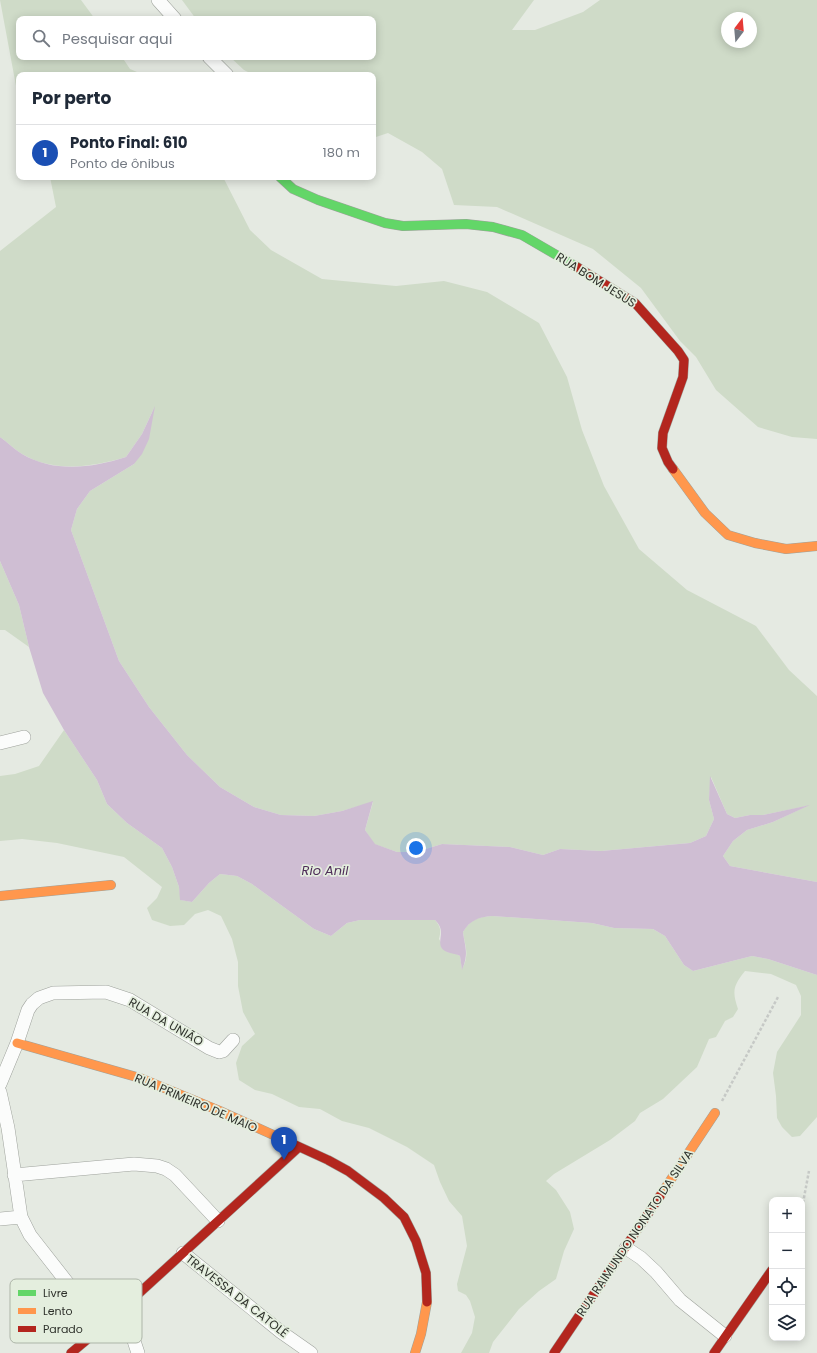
<!DOCTYPE html>
<html lang="pt">
<head>
<meta charset="utf-8">
<style>
	:root { --surface:#fff; --page:#f6f6f7; --text:#1f2937; --muted:#747a83; --line:#e0e1e3; --accent:#d93025 }
	body { margin:0; font-family:Poppins,sans-serif; background:var(--page); color:var(--text) }
	.controls { position:absolute; right:12px; bottom:12px; display:grid; overflow:hidden; border-radius:8px; box-shadow:0 2px 10px #0003 }
	.controls button { width:36px; height:36px; display:grid; place-items:center; padding:0; border:0; border-bottom:1px solid var(--line); background:var(--surface); color:var(--text); font:20px sans-serif }
	.compass { position:absolute; left:721px; top:12px; width:36px; height:36px; border-radius:50%; background:var(--surface); box-shadow:0 2px 10px #0003; rotate:16deg }
	.you { position:absolute; left:416px; top:848px; width:14px; height:14px; margin:-10px; border:3px solid #fff; border-radius:50%; background:#1a73e8; box-shadow:0 0 0 6px #1a73e833 }
	.badge { display:grid; place-items:center; width:26px; height:26px; border-radius:50%; background:var(--accent); color:#fff; font-size:13px; font-weight:700 }
	.pin { position:absolute; translate:-50% -33px; filter:drop-shadow(0 1px 2px #0008) }
	.pin::after { content:''; position:absolute; top:21px; width:14px; height:12px; background:inherit; clip-path:polygon(0 0,100% 0,50% 100%) }
	.list { margin:0; padding:0; list-style:none }
	h2 { display:flex; justify-content:space-between; align-items:center; height:52px; margin:0; padding:0 16px; font-size:17px }
	h2 small { font-size:13px; font-weight:400; color:var(--muted) }
	.list li { display:grid; grid-template-columns:26px 1fr auto; gap:12px; align-items:center; box-sizing:border-box; height:56px; padding:0 16px; border-top:1px solid var(--line) }
	.list b { display:block; font-size:15px; white-space:nowrap }
	.list p { margin:0; font-size:13px; white-space:nowrap; color:var(--muted) }
	.list em { font-size:13px; font-style:normal; color:var(--muted) }
	.icon { flex:none; width:22px; height:22px; fill:none; stroke:currentColor; stroke-width:2; stroke-linecap:round; stroke-linejoin:round }
	.map { position:relative; flex:none; width:817px; height:1353px; overflow:hidden }
	.search { position:absolute; background:var(--surface); box-shadow:0 2px 10px #0003; left:16px; top:16px; width:360px; height:44px; display:flex; align-items:center; gap:10px; box-sizing:border-box; padding:0 14px; border-radius:8px; color:var(--muted); font-size:15px }
	.panel { position:absolute; background:var(--surface); box-shadow:0 2px 10px #0003; left:16px; top:72px; width:360px; height:108px; border-radius:8px }
	.map>svg:first-child { display:block }
	.green { fill:#cfdbc8; fill-rule:evenodd }
	.water { fill:#cfbed3 }
	.lines { fill:none; stroke-linecap:round; stroke-linejoin:round }
	.street-casing { stroke:#9ea29c; stroke-width:14 }
	.fast-casing { stroke:#9ea29c; stroke-width:10 }
	.slow-casing { stroke:#9ea29c; stroke-width:10 }
	.jam-casing { stroke:#9ea29c; stroke-width:10 }
	.path { stroke:#c6c9c6; stroke-width:2.5; stroke-dasharray:3 2; stroke-linecap:butt }
	.street { stroke:#fbfcfb; stroke-width:13 }
	.fast { stroke:#63d668; stroke-width:9 }
	.slow { stroke:#ff974d; stroke-width:9 }
	.jam { stroke:#b3261e; stroke-width:9 }
	.labels { text-anchor:middle; stroke-width:3.5; stroke-linejoin:round; paint-order:stroke }
	.street-label { font-size:12px; fill:#2e312b; stroke:#e4eede }
	.water-label { font-size:13px; font-style:italic; fill:#4e2c58; stroke:#e4eede }
	.key { fill:#e4eede; stroke:#adb5a8; stroke-width:1 }
	.key-label { font-size:11px; fill:#2e312b }
</style>
</head>
<body>
<div class="map">
<svg width="817" height="1353" viewBox="0 0 817 1353">
	<rect width="100%" height="100%" fill="#e5eae2"/>
	<!-- green -->
	<path class="green" d="M 0,0 L 81,0 L 95,19 L 19,19 L 19,57 L 122,57 L 130,69 L 144,75 L 19,75 L 19,102 Z
		M 182,0 L 534,0 L 512,30 L 535,30 L 583,12 L 600,0 L 817,0 L 817,439 L 792,437 L 758,427 L 716,390 L 696,357 L 680,341 L 641,288 L 593,249 L 497,207 L 454,205 L 442,169 L 422,152 L 388,133 L 373,138 L 373,75 L 254,75 L 244,70 L 230,57 L 373,57 L 373,19 L 196,19 ZM 727,18 L 751,18 L 751,42 L 727,42 Z
		M 50,177 L 223,177 L 250,230 L 271,250 L 322,279 L 396,286 L 444,281 L 487,292 L 539,323 L 567,377 L 582,430 L 604,486 L 639,549 L 687,590 L 756,626 L 789,670 L 817,696 L 817,882 L 730,866 L 723,856 L 733,841 L 747,830 L 773,822 L 807,806 L 763,815 L 750,815 L 735,818 L 727,814 L 711,777 L 709,800 L 714,819 L 706,836 L 690,843 L 601,851 L 560,849 L 543,855 L 510,847 L 442,844 L 416,852 L 397,852 L 374,844 L 365,830 L 373,802 L 342,811 L 314,816 L 281,815 L 254,807 L 220,787 L 187,755 L 149,707 L 119,661 L 71,530 L 77,509 L 90,491 L 134,464 L 154,408 L 142,434 L 126,457 C 92,467 54,473 22,454 C 14,449 7,442 0,437 L 0,251 L 56,207 Z
		M 0,561 L 19,605 L 29,647 L 5,630 L 0,630 Z
		M 64,730 L 97,780 L 107,804 L 127,823 L 162,848 L 172,867 L 179,887 L 181,900 L 192,902 L 209,883 L 220,874 L 237,876 L 252,884 L 314,929 L 331,936 L 347,923 L 360,920 L 435,920 C 441,927 441,931 439,939 L 447,952 L 455,953 L 460,956 L 462,969 C 470,954 465,947 463,932 C 471,919 478,917 492,916 L 592,923 L 614,928 L 653,929 L 665,936 L 684,965 L 693,971 L 752,956 L 768,959 L 817,975 L 817,1117 L 800,1136 L 792,1137 L 782,1127 L 777,1118 L 776,1096 L 773,1073 L 777,1052 L 801,1015 L 801,996 L 796,985 L 771,974 L 745,971 C 733,986 732,991 738,1009 L 733,1017 L 725,1021 L 716,1037 L 709,1039 L 697,1067 L 663,1099 L 640,1113 L 635,1121 L 610,1140 L 554,1174 L 546,1181 L 556,1190 L 570,1212 L 574,1229 L 564,1251 L 556,1279 L 539,1291 L 519,1309 L 493,1342 L 489,1353 L 461,1353 L 472,1333 L 475,1317 L 470,1301 L 466,1295 L 458,1291 L 457,1284 L 467,1246 L 462,1216 L 449,1201 L 440,1182 L 434,1165 L 407,1147 L 369,1128 L 342,1121 L 320,1109 L 299,1107 L 272,1094 L 255,1090 L 239,1080 L 236,1063 L 242,1046 L 255,1034 L 243,1012 L 238,986 L 238,962 L 232,939 L 221,916 L 208,910 L 195,914 L 184,925 L 170,926 L 152,920 L 147,908 L 157,898 L 162,887 L 124,857 L 57,843 L 22,839 L 0,841 L 0,776 L 15,774 L 39,766 Z"/>
	<!-- water -->
	<path class="water" d="M 155,406 L 149,439 L 142,454 L 134,464 L 90,491 L 77,509 L 71,530 L 119,661 L 149,707 L 187,755 L 220,787 L 254,807 L 281,815 L 314,816 L 342,811 L 373,801 L 365,830 L 375,844 L 397,852 L 416,852 L 442,844 L 510,847 L 543,855 L 560,849 L 601,851 L 690,843 L 706,836 L 714,819 L 709,800 L 710,776 L 727,814 L 735,818 L 750,815 L 763,815 L 810,805 L 773,822 L 747,830 L 733,841 L 723,856 L 730,866 L 817,882 L 817,975 L 768,959 L 752,956 L 693,971 L 684,965 L 665,936 L 653,929 L 614,928 L 592,923 L 492,916 C 479,917 470,920 463,932 C 465,948 469,953 462,970 L 460,956 C 455,953 451,954 447,952 C 437,948 441,940 441,932 C 441,927 438,923 435,920 L 360,920 L 347,923 L 331,936 L 314,929 L 252,884 L 237,876 L 220,874 L 209,883 L 192,902 L 180,900 L 179,887 L 172,867 L 162,848 L 127,823 L 107,804 L 97,780 L 64,730 L 43,693 L 29,647 L 19,605 L 0,561 L 0,437 C 7,442 14,449 22,454 C 54,473 92,468 126,457 L 142,434 Z"/>
	<g class="lines">
		<!-- street casing -->
		<g class="street-casing">
			<path id="street" d="M 158,0 L 175,19
				M 209,57 L 227,75
				M 0,743 L 24,737
				M 0,1084 L 17,1043 L 28,1010 L 32,1004 L 39,998 L 53,993 L 106,992 L 130,1000 L 209,1048 L 219,1052 L 223,1051 L 233,1040
				M 0,1092 L 8,1128 L 21,1217 L 30,1235 L 102,1327
				M 14,1175 L 134,1164 L 157,1166 L 166,1169 L 175,1175 L 218,1221
				M 0,1219 L 21,1217
				M 626,1248 L 641,1258 L 656,1272 L 680,1300 L 725,1336
				M 183,1253 L 281,1332 L 311,1353
				M 116,1314 L 134,1341 L 138,1353"/>
		</g>
		<!-- fast casing -->
		<g class="fast-casing">
			<path id="fast" d="M 280,177 L 293,189 L 318,200 L 385,223 L 403,226 L 466,224 L 493,227 L 522,235 L 577,267"/>
		</g>
		<!-- slow casing -->
		<g class="slow-casing">
			<path id="slow" d="M 673,469 L 705,513 L 728,535 L 755,543 L 786,549 L 817,546
				M 0,896 L 111,885
				M 17,1043 L 140,1078 L 220,1111 L 280,1138
				M 660,1196 L 715,1113
				M 415,1353 L 421,1334 L 427,1302"/>
		</g>
		<!-- jam casing -->
		<g class="jam-casing">
			<path id="jam" d="M 577,267 L 635,303 L 678,351 L 684,360 L 683,377 L 663,433 L 662,448 L 668,462 L 673,469
				M 280,1138 L 328,1160 L 348,1171 L 384,1198 L 404,1217 L 416,1241 L 426,1273 L 427,1302
				M 71,1353 L 102,1327 L 299,1147
				M 554,1353 L 660,1196
				M 714,1353 L 772,1270"/>
		</g>
		<!-- path -->
		<path class="path" d="M 722,1101 L 778,997
			M 802,1208 L 809,1171"/>
		<!-- street -->
		<use href="#street" class="street"/>
		<!-- fast -->
		<use href="#fast" class="fast"/>
		<!-- slow -->
		<use href="#slow" class="slow"/>
		<!-- jam -->
		<use href="#jam" class="jam"/>
	</g>
	<g class="labels">
		<!-- street labels -->
		<g class="street-label">
			<text transform="translate(596 280) rotate(32)" y="4">RUA BOM JESUS</text>
			<text transform="translate(166 1022) rotate(30)" y="4">RUA DA UNIÃO</text>
			<text transform="translate(196 1103) rotate(23)" y="4">RUA PRIMEIRO DE MAIO</text>
			<text transform="translate(635 1233) rotate(-56)" y="4">RUA RAIMUNDO NONATO DA SILVA</text>
			<text transform="translate(237 1296) rotate(38)" y="4">TRAVESSA DA CATOLÉ</text>
		</g>
		<!-- water labels -->
		<g class="water-label">
			<text x="325" y="875">Rio Anil</text>
		</g>
	</g>
	<!-- legend -->
	<rect x="10" y="1279" width="132" height="64" rx="6" class="key"/>
	<rect x="18" y="1290" width="18" height="6" fill="#63d668"/>
	<rect x="18" y="1308" width="18" height="6" fill="#ff974d"/>
	<rect x="18" y="1326" width="18" height="6" fill="#b3261e"/>
	<g class="key-label">
		<text x="43" y="1297">Livre</text>
		<text x="43" y="1315">Lento</text>
		<text x="43" y="1333">Parado</text>
	</g>
</svg>
<div class="controls">
<button>+</button>
<button>−</button>
<button><svg class="icon" aria-label="locate" viewBox="0 0 24 24"><circle cx="12" cy="12" r="6"/><path d="M12 2v4M12 18v4M2 12h4M18 12h4"/></svg></button>
<button><svg class="icon" aria-label="layers" viewBox="0 0 24 24"><path d="M12 4l9 5-9 5-9-5zM3 14l9 5 9-5"/></svg></button>
</div>
<svg class="compass" viewBox="-18 -18 36 36"><path d="M0-13l5 13h-10z" fill="#e53935"/><path d="M0 13l5-13h-10z" fill="#747a83"/></svg>
<div class="you"></div>
<div class="pin badge" style="left:284px;top:1160px;background:#1a4fb4">1</div>
<div class="search"><svg class="icon" aria-label="search" viewBox="0 0 24 24"><circle cx="10" cy="10" r="6"/><path d="M15 15l6 6"/></svg>Pesquisar aqui</div>
<section class="panel">
<h2>Por perto<small></small></h2>
<ul class="list">
<li><span class="badge" style="background:#1a4fb4">1</span><div><b>Ponto Final: 610</b><p>Ponto de ônibus</p></div><em>180 m</em></li>
</ul>
</section>
</div>
</body>
</html>
